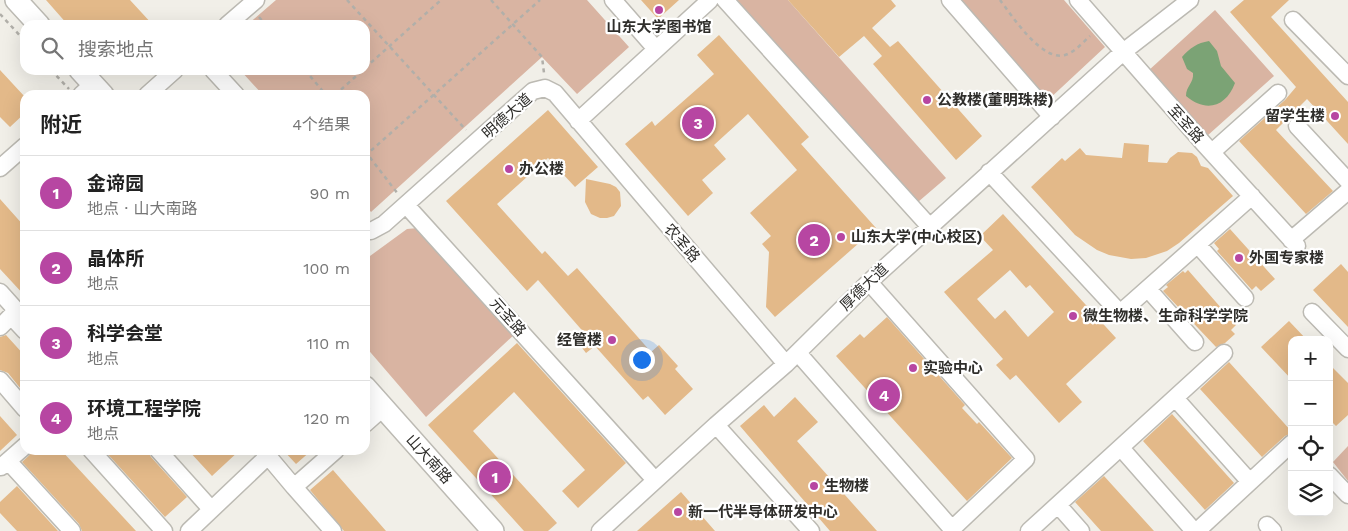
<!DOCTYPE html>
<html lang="zh">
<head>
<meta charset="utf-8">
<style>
	:root { --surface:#fff; --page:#f6f6f6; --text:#222; --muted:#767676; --line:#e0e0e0; --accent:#b746a2 }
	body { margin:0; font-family:"Work Sans","Noto Sans SC",sans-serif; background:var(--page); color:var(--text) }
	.controls { position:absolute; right:15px; bottom:15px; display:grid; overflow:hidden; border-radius:10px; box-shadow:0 5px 20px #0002 }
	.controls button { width:45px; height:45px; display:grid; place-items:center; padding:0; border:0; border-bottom:1px solid var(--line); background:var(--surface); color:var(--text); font:25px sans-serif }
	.you { position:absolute; left:641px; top:359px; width:18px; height:18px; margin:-12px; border:4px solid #fff; border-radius:50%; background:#1a73e8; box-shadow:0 0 0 8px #1a73e833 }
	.badge { display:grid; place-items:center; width:32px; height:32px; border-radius:50%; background:var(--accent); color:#fff; font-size:16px; font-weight:700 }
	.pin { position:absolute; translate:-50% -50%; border:2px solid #fff; box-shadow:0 1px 5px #0006 }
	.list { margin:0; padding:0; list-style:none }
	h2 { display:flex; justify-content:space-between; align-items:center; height:65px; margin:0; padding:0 20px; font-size:21px }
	h2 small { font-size:16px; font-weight:400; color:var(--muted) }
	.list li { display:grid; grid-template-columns:32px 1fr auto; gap:15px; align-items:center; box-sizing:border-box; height:75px; padding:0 20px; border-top:1px solid var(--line) }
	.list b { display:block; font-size:19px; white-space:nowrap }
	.list p { margin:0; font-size:16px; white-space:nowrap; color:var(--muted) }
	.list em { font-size:16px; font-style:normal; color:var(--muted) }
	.icon { flex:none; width:28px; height:28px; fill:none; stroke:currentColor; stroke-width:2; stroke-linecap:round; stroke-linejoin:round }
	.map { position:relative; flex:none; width:1348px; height:531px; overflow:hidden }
	.search { position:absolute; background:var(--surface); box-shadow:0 5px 20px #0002; left:20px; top:20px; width:350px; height:55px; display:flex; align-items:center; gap:12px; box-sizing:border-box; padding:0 18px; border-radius:15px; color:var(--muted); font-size:19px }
	.panel { position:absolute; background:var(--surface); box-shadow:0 5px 20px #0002; left:20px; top:90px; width:350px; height:365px; border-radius:15px }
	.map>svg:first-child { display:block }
	.green { fill:#d9b4a2 }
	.water { fill:#7ba375 }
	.building { fill:#e3b989; fill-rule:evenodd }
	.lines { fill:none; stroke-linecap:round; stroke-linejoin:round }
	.minor-casing { stroke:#bcbab3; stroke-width:19 }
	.major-casing { stroke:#bcbab3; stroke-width:24 }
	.path { stroke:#b1afa9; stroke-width:2.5; stroke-dasharray:4 4; stroke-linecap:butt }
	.minor { stroke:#fff; stroke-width:16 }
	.major { stroke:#fff; stroke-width:21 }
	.poi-dot { fill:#b746a2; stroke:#fff; stroke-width:2 }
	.labels { text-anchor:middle; stroke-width:4.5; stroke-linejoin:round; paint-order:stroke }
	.poi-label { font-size:15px; font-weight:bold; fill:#2f2e2b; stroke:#fff; text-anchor:start }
	.street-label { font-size:15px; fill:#2f2e2b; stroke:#fff }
</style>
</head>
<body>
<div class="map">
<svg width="1348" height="531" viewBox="0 0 1348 531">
	<rect width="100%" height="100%" fill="#f1efe8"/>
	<!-- green -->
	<path class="green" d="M 276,0 L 587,0 L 629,47 L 577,94 L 542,57 L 371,212 L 365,205 L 365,95 L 263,95 L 240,70 L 365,70 L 365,25 L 247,25 Z
		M 733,0 L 788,0 L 946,178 L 918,202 Z
		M 960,0 L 1064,0 L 1105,47 L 1047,101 Z
		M 1215,10 L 1274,76 L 1207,136 L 1148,71 Z
		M 418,228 L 517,332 L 426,417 L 365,346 L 365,258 L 370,256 L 407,229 Z
		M 1348,446 L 1348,481 L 1333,462 Z"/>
	<!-- water -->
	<path class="water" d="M 1209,41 L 1217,51 L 1221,66 L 1235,83 C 1226,107 1206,113 1186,96 C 1186,86 1194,83 1193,73 L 1187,69 L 1182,57 C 1190,48 1197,43 1209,41 Z"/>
	<!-- building -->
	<path class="building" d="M 46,0 L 130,0 L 153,25 L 68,25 Z
		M 641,0 L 679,0 L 658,19 Z
		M 788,0 L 891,0 L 896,6 L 872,28 L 890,47 L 898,41 L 982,136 L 956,160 L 873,64 L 882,56 L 864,36 L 839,57 Z
		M 1244,0 L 1289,0 L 1271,17 L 1348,102 L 1348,144 L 1307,99 L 1276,130 L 1333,191 L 1306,214 L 1239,141 L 1285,100 L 1296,87 L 1230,12 Z
		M 719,35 L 809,137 L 801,144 L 876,228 L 775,317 L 766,307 L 769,252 L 762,244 L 771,236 L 750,213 L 797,170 L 748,114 L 714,145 L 726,159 L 702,180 L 713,193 L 688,216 L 625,144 L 652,121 L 655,126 L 714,74 L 697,55 Z
		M 0,70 L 25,97 L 25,113 L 10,127 L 0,117 Z
		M 548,110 L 598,167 L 575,187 L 548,158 L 497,204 L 542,254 L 545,251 L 568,276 L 577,268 L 651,352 L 659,345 L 678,366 L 675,369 L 693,389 L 665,415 L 648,396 L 643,400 L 595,346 L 586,353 L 579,344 L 587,336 L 538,280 L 527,291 L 446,201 Z
		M 1124,143 L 1149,145 L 1148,162 L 1167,163 L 1170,158 L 1178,152 L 1192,153 L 1197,157 L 1201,166 L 1208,168 L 1233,196 L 1179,243 L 1167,251 L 1146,258 L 1131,259 L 1109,255 L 1097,250 L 1075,235 L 1031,187 L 1062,158 L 1065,161 L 1080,148 L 1086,155 L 1122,158 Z
		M 586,179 L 610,184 L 616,187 L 620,192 L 621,206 L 614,216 L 607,218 L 600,218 L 591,214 L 585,202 Z
		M 0,199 L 25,227 L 25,296 L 0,269 Z
		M 1003,214 L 1116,338 L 1066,384 L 1082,402 L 1059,423 L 1016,375 L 1010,380 L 996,365 L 1003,359 L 944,292 L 993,250 L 980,236 ZM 1010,270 L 1026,288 L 1030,285 L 1054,312 L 1028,337 L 1005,310 L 995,319 L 977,299 Z
		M 1230,229 L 1275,279 L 1261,291 L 1256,286 L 1252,290 L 1217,251 L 1219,249 L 1214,243 Z
		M 1341,264 L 1348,272 L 1348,327 L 1313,290 Z
		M 1188,270 L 1236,325 L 1231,330 L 1235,334 L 1225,343 L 1216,347 L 1163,291 L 1168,287 L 1166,285 L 1183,271 L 1185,273 Z
		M 887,317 L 965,405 L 962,408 L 977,424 L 979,422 L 1012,458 L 967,501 L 836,356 L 860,334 L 864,338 Z
		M 1289,321 L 1307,340 L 1292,340 L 1292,380 L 1261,347 Z
		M 6,335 L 25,356 L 25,394 L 8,373 L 0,370 L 0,337 Z
		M 517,343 L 626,463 L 578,508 L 562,491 L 585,470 L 514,392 L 473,431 L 557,523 L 548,531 L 524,531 L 428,425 Z
		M 1229,362 L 1292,432 L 1292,433 L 1285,436 L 1262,457 L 1200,389 Z
		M 1329,364 L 1348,383 L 1348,415 L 1336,426 L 1329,419 Z
		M 795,397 L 818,422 L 797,441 L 877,531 L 830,531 L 740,426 L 764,405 L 774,417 Z
		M 1172,414 L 1234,483 L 1205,510 L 1143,441 Z
		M 0,416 L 17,435 L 0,451 Z
		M 35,450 L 61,450 L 136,531 L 82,531 L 79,524 L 22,462 Z
		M 104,450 L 147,450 L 151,457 L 187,497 L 165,517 Z
		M 188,450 L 240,450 L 212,476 Z
		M 283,450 L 312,450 L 296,464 Z
		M 333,470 L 386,531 L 344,531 L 310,490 Z
		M 1104,476 L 1154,531 L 1101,531 L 1075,502 Z
		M 17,486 L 58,531 L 17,531 L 0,513 L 0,502 Z
		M 681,492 L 715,531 L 637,531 Z"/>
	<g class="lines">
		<!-- minor casing -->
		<g class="minor-casing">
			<path id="minor" d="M 613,0 L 656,49
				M 725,0 L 930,227
				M 950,0 L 1052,117
				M 1078,0 L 1204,144 L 1297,246
				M 1293,20 L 1348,76
				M 227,25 L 256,0
				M 213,70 L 236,95
				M 81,95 L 93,84
				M 147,95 L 175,70
				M 578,121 L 710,0
				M 1297,126 L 1348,181
				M 1212,152 L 1278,93
				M 0,168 L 25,146
				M 989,172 L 1120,313 L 1252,196
				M 406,205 L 655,480
				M 365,231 L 371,231 L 384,224 L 533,91 L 545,88 L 555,93 L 786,364
				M 1291,240 L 1348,191
				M 1198,245 L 1245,298
				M 1148,289 L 1195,342
				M 0,292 L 17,311
				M 1312,312 L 1348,349
				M 0,327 L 11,316 L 25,331
				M 798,353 L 952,529 L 1026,459 L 869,282
				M 0,380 L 25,409
				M 1175,398 L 1250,482
				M 365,424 L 383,408
				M 716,425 L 811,531
				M 1121,448 L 1194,531
				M 91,450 L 164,531
				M 158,450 L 211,509
				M 263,450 L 294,487
				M 8,461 L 72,531
				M 1,467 L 25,446
				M 1329,475 L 1348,495
				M 1058,505 L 1081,531
				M 1267,525 L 1273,531
				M 189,531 L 268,456
				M 333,531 L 294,487 L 336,450
				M 600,531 L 716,425 L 786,364 L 869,282 L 1123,52 L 1190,0
				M 1029,531 L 1224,353
				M 1197,531 L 1292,443"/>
		</g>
		<!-- major casing -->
		<g class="major-casing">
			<path id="major" d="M 16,0 L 39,25
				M 80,70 L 103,95
				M 365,387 L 493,531"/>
		</g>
		<!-- path -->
		<path class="path" d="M 347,0 L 466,130
			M 491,0 L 542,57 L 544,73
			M 1000,0 C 1012,16 1042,62 1065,55 C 1075,52 1082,43 1090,36
			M 0,14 L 25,41
			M 259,17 L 266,25
			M 365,68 L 441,0
			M 51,70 L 69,89
			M 305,70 L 326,95
			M 335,95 L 363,70
			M 365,151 L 398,194
			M 365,156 L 540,0"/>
		<!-- minor -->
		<use href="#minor" class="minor"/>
		<!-- major -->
		<use href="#major" class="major"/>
	</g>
	<!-- markers -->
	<g class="poi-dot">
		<circle cx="659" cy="10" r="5"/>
		<circle cx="927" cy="100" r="5"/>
		<circle cx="1335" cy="116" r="5"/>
		<circle cx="509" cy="169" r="5"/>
		<circle cx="841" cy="237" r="5"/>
		<circle cx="1239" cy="258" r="5"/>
		<circle cx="1073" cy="316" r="5"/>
		<circle cx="612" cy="340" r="5"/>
		<circle cx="913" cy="368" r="5"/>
		<circle cx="814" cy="486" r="5"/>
		<circle cx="678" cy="512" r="5"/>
	</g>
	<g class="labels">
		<!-- poi labels -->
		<g class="poi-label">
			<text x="659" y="32" text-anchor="middle">山东大学图书馆</text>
			<text x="937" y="105">公教楼(董明珠楼)</text>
			<text x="1325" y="121" text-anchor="end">留学生楼</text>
			<text x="519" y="174">办公楼</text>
			<text x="851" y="242">山东大学(中心校区)</text>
			<text x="1249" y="263">外国专家楼</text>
			<text x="1083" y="321">微生物楼、生命科学学院</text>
			<text x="602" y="345" text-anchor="end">经管楼</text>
			<text x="923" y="373">实验中心</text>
			<text x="824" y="491">生物楼</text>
			<text x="688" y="517">新一代半导体研发中心</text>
		</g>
		<!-- street labels -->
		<g class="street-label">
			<text transform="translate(507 116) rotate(-41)" y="5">明德大道</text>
			<text transform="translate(1186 124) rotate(48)" y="5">至圣路</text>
			<text transform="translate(682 243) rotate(49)" y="5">农圣路</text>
			<text transform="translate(864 287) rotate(-44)" y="5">厚德大道</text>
			<text transform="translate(508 317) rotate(48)" y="5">元圣路</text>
			<text transform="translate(429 459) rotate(48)" y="5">山大南路</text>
		</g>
	</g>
</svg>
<div class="controls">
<button>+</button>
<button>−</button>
<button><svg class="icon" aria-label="locate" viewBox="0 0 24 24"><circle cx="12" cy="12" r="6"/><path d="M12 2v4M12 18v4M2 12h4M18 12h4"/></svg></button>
<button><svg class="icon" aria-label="layers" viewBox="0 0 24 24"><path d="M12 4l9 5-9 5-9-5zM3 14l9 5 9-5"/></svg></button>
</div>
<div class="you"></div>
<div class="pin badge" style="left:495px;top:477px">1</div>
<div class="pin badge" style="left:814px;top:240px">2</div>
<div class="pin badge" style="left:698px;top:123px">3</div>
<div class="pin badge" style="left:884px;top:395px">4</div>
<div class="search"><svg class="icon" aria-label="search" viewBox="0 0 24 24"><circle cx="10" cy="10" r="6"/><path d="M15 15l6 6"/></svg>搜索地点</div>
<section class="panel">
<h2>附近<small>4个结果</small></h2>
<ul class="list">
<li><span class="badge">1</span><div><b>金谛园</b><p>地点 · 山大南路</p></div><em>90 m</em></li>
<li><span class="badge">2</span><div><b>晶体所</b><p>地点</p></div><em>100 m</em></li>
<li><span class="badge">3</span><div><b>科学会堂</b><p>地点</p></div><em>110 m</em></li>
<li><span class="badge">4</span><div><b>环境工程学院</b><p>地点</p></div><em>120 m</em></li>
</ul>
</section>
</div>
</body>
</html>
